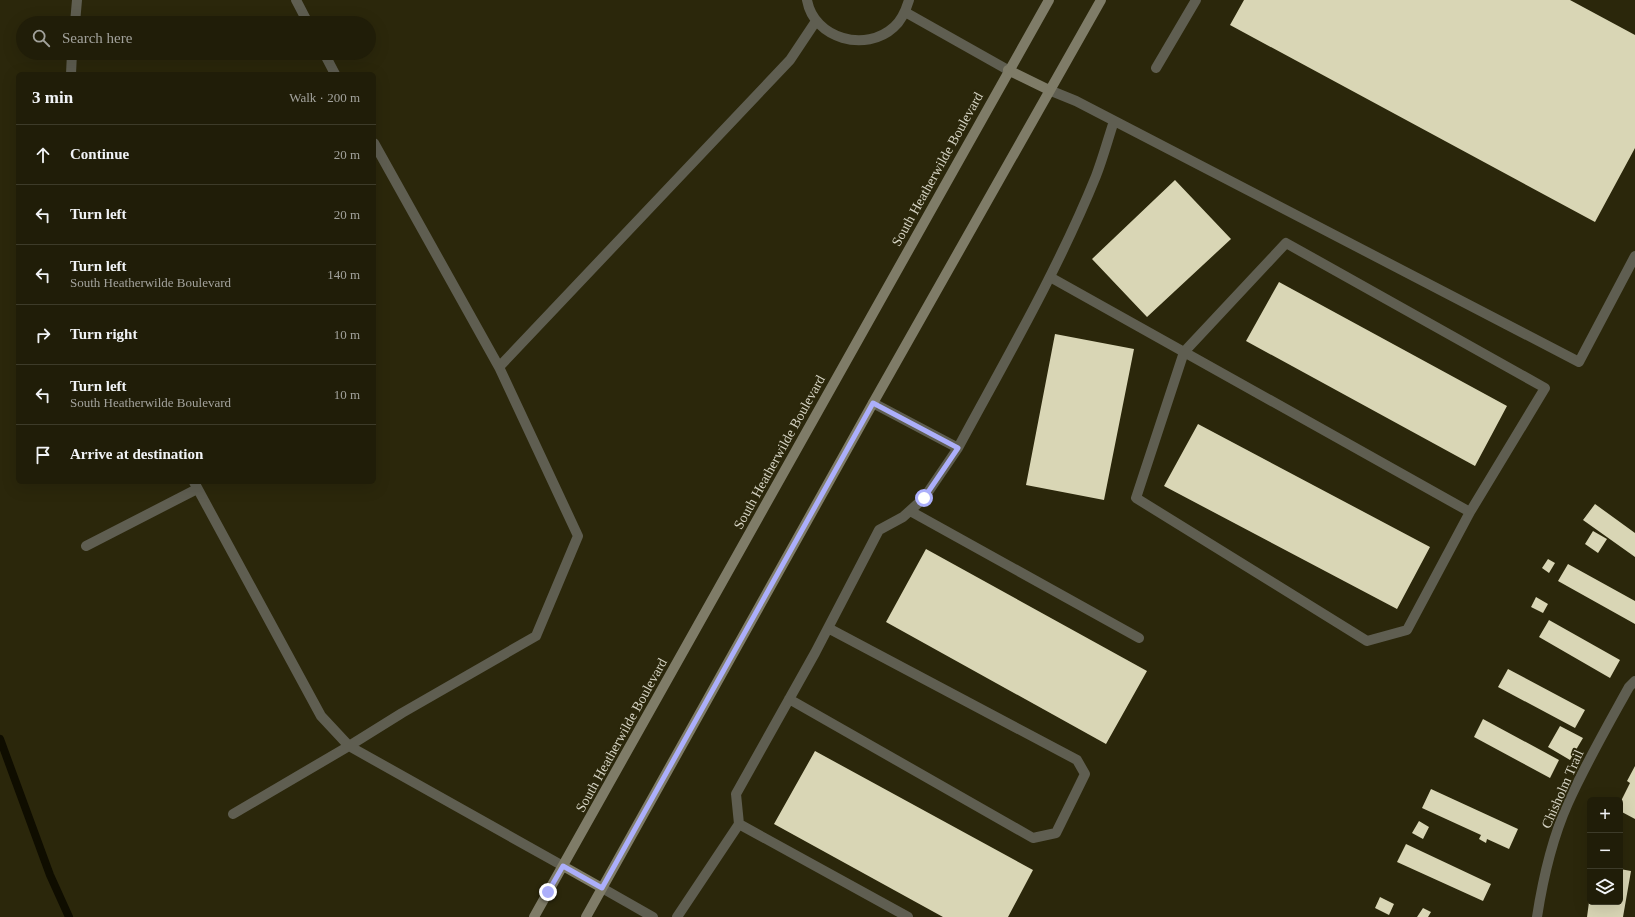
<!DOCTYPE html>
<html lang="en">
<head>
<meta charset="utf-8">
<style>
	:root { --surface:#201d08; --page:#2d2a16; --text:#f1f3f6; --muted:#a2a29c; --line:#3d3b29 }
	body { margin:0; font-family:Georgia,serif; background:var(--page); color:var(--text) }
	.controls { position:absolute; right:12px; bottom:12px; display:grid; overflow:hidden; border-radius:6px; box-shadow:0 4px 16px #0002 }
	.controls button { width:36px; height:36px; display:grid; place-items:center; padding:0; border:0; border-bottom:1px solid var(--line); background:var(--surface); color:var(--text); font:20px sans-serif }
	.stop { position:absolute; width:12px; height:12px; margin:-9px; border:3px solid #acaffb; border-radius:50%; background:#fff }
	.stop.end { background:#acaffb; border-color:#fff; box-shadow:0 1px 4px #0008 }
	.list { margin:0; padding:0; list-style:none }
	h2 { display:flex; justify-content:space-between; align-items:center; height:52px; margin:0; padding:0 16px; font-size:17px }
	h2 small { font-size:13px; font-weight:400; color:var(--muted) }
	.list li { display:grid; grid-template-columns:26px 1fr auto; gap:12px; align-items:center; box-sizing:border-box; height:60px; padding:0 16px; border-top:1px solid var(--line) }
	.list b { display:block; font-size:15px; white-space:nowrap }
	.list p { margin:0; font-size:13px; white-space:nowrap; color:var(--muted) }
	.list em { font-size:13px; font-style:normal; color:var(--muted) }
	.icon { flex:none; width:22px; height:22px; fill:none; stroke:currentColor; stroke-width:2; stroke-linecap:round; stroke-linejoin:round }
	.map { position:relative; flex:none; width:1635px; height:917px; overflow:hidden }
	.search { position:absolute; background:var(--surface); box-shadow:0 4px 16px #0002; left:16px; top:16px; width:360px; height:44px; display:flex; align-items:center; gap:10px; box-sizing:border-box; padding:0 14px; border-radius:22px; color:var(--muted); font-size:15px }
	.panel { position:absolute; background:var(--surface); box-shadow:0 4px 16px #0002; left:16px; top:72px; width:360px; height:412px; border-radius:6px }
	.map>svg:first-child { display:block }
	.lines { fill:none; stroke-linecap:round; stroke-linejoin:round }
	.stream { stroke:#0f0d00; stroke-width:8 }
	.building { fill:#d9d6b5 }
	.lane { stroke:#5f5e51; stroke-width:10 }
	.street { stroke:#5f5e51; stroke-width:10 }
	.secondary { stroke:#7f7c68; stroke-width:10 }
	.route { stroke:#acaffb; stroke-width:5 }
	.labels { text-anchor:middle; stroke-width:4; stroke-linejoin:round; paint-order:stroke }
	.street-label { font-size:14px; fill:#d4d2c2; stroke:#2b270b }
</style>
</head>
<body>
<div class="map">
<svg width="1635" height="917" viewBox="0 0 1635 917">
	<rect width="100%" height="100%" fill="#2b270b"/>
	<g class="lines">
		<!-- stream -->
		<path class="stream" d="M 0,739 L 50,875 L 69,917"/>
	</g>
	<!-- building -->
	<path class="building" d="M 1244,0 L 1570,0 L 1635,35 L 1635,148 L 1595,222 L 1230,25 Z
		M 1175,180 L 1231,239 L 1147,317 L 1092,259 Z
		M 1279,282 L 1507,406 L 1475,466 L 1246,341 Z
		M 1055,334 L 1134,349 L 1104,500 L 1026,485 Z
		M 1198,424 L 1430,547 L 1397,609 L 1164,486 Z
		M 1595,504 L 1635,533 L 1635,557 L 1583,520 Z
		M 1593,531 L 1607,539 L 1598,553 L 1585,544 Z
		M 926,549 L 1147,671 L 1106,744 L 886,622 Z
		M 1548,559 L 1555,563 L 1549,573 L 1542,568 Z
		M 1568,564 L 1635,601 L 1635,624 L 1558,581 Z
		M 1536,597 L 1548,604 L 1543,613 L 1531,607 Z
		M 1549,620 L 1620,660 L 1610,678 L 1539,637 Z
		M 1508,669 L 1585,710 L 1575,728 L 1498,687 Z
		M 1483,719 L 1559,760 L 1550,778 L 1474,737 Z
		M 1560,726 L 1583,738 L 1570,760 L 1548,747 Z
		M 815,751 L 1033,870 L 1008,917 L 943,917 L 774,824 Z
		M 1635,766 L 1635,819 L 1620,811 L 1620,803 L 1630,783 L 1627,781 Z
		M 1431,789 L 1518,829 L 1509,849 L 1487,839 L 1486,843 L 1479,839 L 1481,835 L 1422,808 Z
		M 1419,821 L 1429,827 L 1423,839 L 1412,833 Z
		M 1406,844 L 1491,884 L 1483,901 L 1397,862 Z
		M 1620,869 L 1631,871 L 1623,917 L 1587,917 L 1589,902 L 1620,902 Z
		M 1380,897 L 1394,904 L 1389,915 L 1375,908 Z
		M 1423,908 L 1431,912 L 1428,917 L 1417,917 Z"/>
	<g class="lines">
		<!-- lane -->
		<path class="lane" d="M 1156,68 L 1196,0
			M 1049,90 L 1076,101 L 1579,362 L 1635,256
			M 1050,277 L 1470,512 L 1407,630 L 1367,641 L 1136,498 L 1184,352 L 1286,243 L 1545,388 L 1470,512
			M 873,403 L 958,448 C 1006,359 1058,270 1096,176 C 1103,158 1108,139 1114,121
			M 910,511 L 1139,638
			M 789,699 L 1033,838 L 1056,833 L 1085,774 L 1077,760 L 828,628
			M 739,824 L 736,794 L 815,653 L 879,530 L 903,517 L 924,498 L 958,448
			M 602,888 L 653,917
			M 677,917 L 739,824 L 908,917"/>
		<!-- street -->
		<path class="street" d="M 296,0 L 308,23
			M 807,0 C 814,39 866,53 894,27 C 902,20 906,10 909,0
			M 905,12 L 1008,70
			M 75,23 L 77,0
			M 324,53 L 335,74
			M 71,74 L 72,53
			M 499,367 L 790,60 L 816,21
			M 194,482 L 321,716 L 349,746 L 563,866
			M 86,546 L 197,489
			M 233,814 L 349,746 L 402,713 L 536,636 L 578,536 L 499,367 L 374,143
			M 1537,917 C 1543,878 1552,839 1568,803 C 1586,763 1608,725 1629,687 L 1635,681"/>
		<!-- secondary -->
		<path class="secondary" d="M 1008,70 L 1049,90
			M 563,866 L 602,888
			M 534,917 L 1049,0
			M 586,917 L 873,403 L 1101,0"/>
	</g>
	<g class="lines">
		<!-- route -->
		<path class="route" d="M 548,892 L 563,866 L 602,888 L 873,403 L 958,448 L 924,498"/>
	</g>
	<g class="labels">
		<!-- street labels -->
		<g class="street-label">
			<text transform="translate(937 169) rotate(-61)" y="5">South Heatherwilde Boulevard</text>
			<text transform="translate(779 452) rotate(-61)" y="5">South Heatherwilde Boulevard</text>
			<text transform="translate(621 735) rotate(-61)" y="5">South Heatherwilde Boulevard</text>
			<text transform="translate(1562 789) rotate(-66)" y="5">Chisholm Trail</text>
		</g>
	</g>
</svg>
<div class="controls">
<button>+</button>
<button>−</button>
<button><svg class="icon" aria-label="layers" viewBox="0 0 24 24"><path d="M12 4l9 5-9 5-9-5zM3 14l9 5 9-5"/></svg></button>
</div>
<div class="stop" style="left:924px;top:498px"></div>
<div class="stop end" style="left:548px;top:892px"></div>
<div class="search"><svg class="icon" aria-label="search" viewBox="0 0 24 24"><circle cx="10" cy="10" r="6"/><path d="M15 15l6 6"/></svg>Search here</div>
<section class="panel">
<h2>3 min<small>Walk · 200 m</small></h2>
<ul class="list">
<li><svg class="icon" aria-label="ahead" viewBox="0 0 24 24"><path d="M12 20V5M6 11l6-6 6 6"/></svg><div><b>Continue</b></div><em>20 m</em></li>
<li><svg class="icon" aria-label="left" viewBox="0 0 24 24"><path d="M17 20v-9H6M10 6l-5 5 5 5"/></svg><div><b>Turn left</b></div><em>20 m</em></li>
<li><svg class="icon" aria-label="left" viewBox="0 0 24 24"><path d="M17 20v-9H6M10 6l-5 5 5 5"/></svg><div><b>Turn left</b><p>South Heatherwilde Boulevard</p></div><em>140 m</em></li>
<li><svg class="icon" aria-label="right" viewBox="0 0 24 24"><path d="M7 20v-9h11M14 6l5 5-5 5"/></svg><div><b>Turn right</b></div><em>10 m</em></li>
<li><svg class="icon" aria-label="left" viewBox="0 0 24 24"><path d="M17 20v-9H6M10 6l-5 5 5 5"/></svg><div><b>Turn left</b><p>South Heatherwilde Boulevard</p></div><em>10 m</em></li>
<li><svg class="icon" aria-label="arrive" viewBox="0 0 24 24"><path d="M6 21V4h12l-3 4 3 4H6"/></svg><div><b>Arrive at destination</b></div></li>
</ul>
</section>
</div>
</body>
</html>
